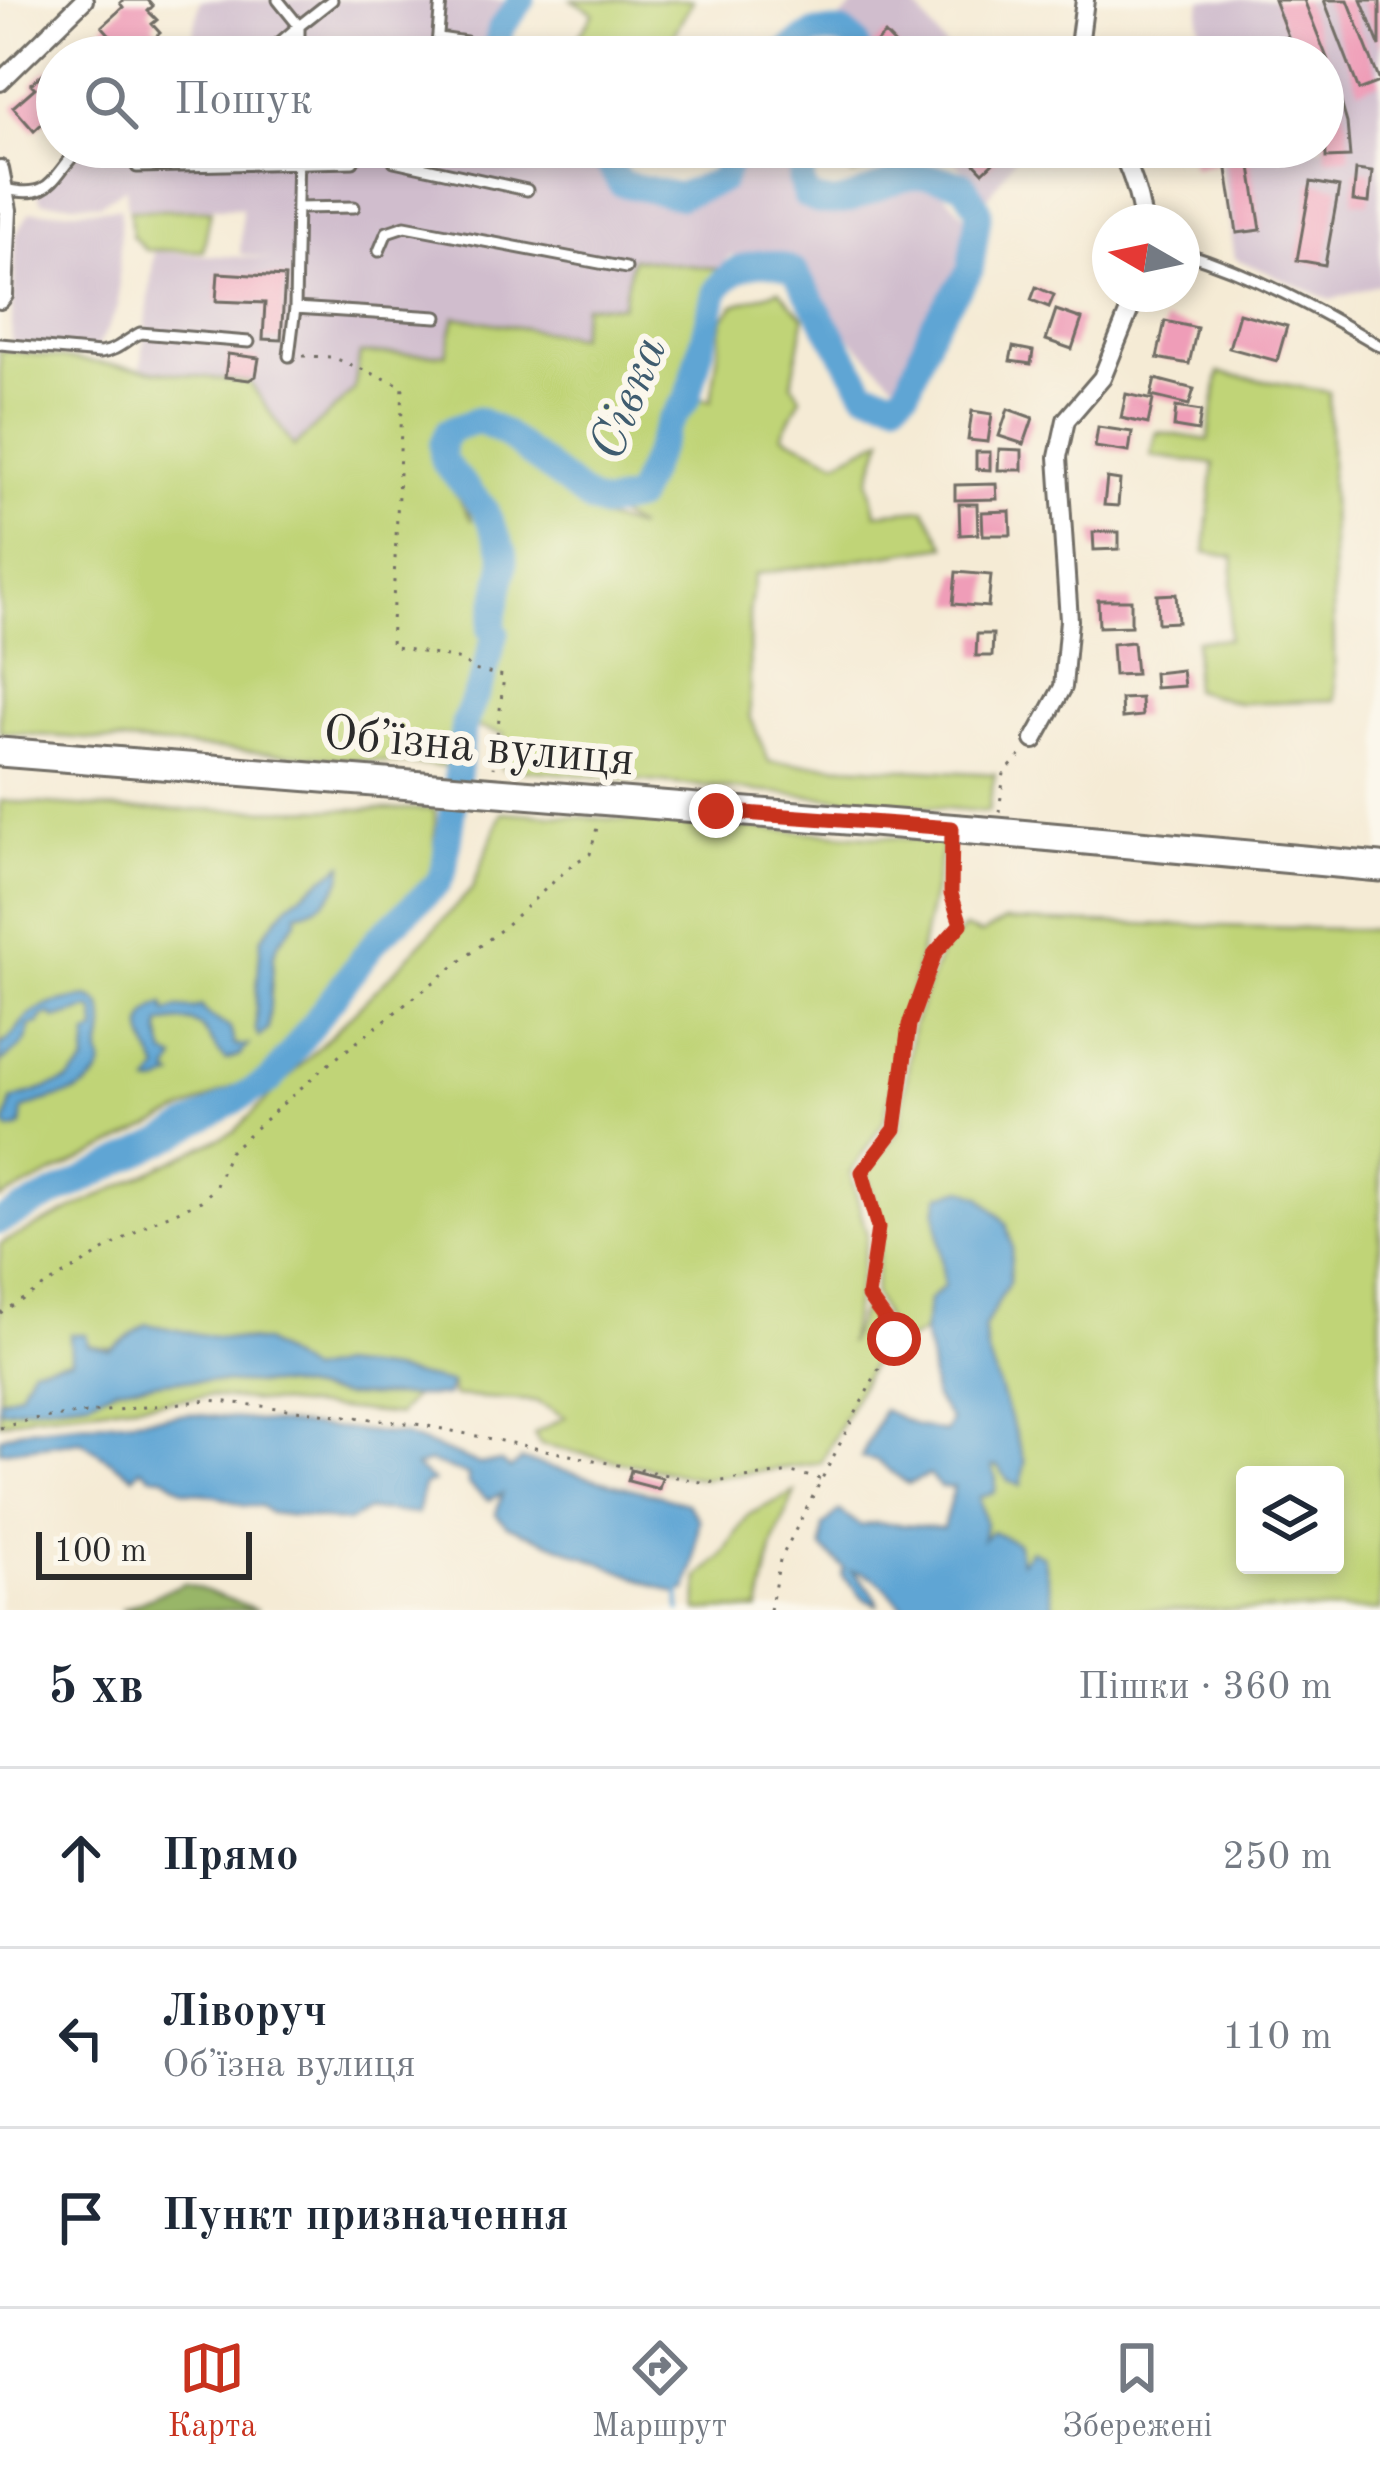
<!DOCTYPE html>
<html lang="uk">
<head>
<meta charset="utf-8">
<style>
	:root { --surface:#fff; --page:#f2f2f3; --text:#1f2937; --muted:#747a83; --line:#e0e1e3; --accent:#c8321e }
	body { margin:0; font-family:"Old Standard TT",serif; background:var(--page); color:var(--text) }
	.controls { position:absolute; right:36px; bottom:36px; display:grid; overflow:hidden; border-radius:12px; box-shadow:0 6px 18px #0003 }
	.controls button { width:108px; height:108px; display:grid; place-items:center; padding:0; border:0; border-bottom:3px solid var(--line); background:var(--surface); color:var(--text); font:60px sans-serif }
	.compass { position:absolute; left:1092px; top:204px; width:108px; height:108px; border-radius:50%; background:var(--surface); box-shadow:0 6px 18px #0003; rotate:279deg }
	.scale { position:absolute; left:36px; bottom:30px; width:216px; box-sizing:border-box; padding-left:12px; border:6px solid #2b2b2b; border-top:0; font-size:33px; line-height:42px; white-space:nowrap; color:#2b2b2b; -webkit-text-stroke:9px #fbf7ec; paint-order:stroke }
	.stop { position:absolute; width:36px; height:36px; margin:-27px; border:9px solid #c8321e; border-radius:50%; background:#fff }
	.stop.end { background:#c8321e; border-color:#fff; box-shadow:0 3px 12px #0008 }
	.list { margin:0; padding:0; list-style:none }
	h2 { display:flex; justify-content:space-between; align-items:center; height:156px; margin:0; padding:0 48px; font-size:51px }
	h2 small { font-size:39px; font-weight:400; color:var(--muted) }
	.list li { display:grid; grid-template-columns:78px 1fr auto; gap:36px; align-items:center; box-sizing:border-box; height:180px; padding:0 48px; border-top:3px solid var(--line) }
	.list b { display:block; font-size:45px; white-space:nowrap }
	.list p { margin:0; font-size:39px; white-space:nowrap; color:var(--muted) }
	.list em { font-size:39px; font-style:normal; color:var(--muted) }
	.icon { flex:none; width:66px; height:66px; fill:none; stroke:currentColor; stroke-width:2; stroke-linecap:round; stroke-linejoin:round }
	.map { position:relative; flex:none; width:1380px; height:1610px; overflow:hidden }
	.search { position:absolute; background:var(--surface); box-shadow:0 6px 18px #0003; left:36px; right:36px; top:36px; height:132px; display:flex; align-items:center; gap:30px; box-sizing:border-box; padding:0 42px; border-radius:66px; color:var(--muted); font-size:45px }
	.sheet { height:696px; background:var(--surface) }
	nav { display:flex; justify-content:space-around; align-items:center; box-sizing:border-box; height:168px; border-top:3px solid var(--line); background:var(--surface); font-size:33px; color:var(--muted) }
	nav a { display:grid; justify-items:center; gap:6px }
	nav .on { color:var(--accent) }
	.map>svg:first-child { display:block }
	.industrial { fill:#d0bdcd }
	.green { fill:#c0d477; stroke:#768051; stroke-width:3; fill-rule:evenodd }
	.forest { fill:#98b668; stroke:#62704a; stroke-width:3 }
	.water { fill:#5ea5d4; stroke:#446880; stroke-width:3 }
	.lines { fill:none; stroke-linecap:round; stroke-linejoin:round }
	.stream { stroke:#5ea5d4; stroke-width:4.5 }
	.river { stroke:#5ea5d4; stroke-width:27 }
	.building { fill:#ef9db8 }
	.service-casing { stroke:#726e66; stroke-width:15 }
	.minor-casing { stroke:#726e66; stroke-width:22 }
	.primary-casing { stroke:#726e66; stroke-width:33 }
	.path { stroke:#726e66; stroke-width:3; stroke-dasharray:3 9; stroke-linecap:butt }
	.service { stroke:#fff; stroke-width:9 }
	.minor { stroke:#fff; stroke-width:16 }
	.primary { stroke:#fff; stroke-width:27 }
	.route { stroke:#c8321e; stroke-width:15 }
	.labels { text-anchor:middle; stroke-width:12; stroke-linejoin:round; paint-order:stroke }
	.street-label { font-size:48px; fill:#2b2b2b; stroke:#fbf7ec }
	.water-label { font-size:51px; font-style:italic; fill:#3f5c6f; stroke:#fbf7ec }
</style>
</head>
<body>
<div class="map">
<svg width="1380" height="1610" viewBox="0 0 1380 1610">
	<rect width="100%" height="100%" fill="#fbf7ec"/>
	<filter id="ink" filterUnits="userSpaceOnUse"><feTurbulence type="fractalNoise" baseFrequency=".00833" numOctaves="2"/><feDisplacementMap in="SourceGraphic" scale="24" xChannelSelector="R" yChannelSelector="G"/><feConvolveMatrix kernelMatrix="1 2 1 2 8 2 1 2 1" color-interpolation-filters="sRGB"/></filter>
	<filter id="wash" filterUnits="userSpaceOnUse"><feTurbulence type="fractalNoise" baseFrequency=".004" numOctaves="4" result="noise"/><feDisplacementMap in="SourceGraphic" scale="48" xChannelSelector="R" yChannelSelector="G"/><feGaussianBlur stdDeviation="2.7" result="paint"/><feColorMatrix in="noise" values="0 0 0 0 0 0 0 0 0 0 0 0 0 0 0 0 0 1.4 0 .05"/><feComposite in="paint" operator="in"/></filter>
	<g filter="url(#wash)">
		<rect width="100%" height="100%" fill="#f5ebd5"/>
		<!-- industrial -->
		<path class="industrial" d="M 200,0 L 509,0 L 492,32 L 491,57 L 206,57 L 192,41 Z
			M 860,0 L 911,0 L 953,57 L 864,57 L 835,24 Z
			M 1201,0 L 1380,0 L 1380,284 L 1331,300 L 1235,258 L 1218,147 L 1323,147 L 1323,57 L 1205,57 L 1199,18 Z
			M 84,147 L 591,147 L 606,177 L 613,184 L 678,200 L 705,196 L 725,186 L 745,147 L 800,147 L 795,177 L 805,201 L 825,208 L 853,206 L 907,185 L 931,180 L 971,222 L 963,266 L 927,323 L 897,385 L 824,311 L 797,266 L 785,259 L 731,255 L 718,269 L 633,258 L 621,306 L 578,337 L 455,317 L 446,354 L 360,354 L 354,390 L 293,447 L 249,383 L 141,369 L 154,252 L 272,259 L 240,254 L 242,208 L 127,208 L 126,187 L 100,204 L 41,202 L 38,194 Z
			M 943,147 L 1022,147 L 988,198 Z
			M 121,208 L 118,307 L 95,353 L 11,342 L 16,234 L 30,212 Z"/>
		<!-- green -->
		<path class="green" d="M 572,0 L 693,0 L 661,57 L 565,57 L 594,13 Z
			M 862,147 L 902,147 L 893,161 L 852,175 L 847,162 Z
			M 130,210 L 211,210 L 203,251 L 146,250 L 132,236 Z
			M 632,258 L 718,269 L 682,393 L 664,420 L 632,493 L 602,496 L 483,414 L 444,422 L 437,464 L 472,521 L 453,460 L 455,439 L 477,428 L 600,518 L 638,528 L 616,515 L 637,505 L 675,425 L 696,397 L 711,401 L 723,319 L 734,305 L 779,290 L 804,318 L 792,384 L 801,397 L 782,435 L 837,461 L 883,438 L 869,481 L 876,513 L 925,509 L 946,546 L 755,574 L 749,613 L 750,716 L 769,762 L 995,774 L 988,812 L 502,768 L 504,734 L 473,726 L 494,663 L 481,657 L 457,720 L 448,767 L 0,732 L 0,350 L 250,383 L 294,447 L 354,390 L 360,354 L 446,354 L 455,317 L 578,337 L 584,305 L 622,306 Z
			M 1219,373 L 1329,392 L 1335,700 L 1238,703 L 1193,690 L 1196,640 L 1228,639 L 1234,557 L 1205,552 L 1214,464 L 1151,456 L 1157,432 L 1208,440 Z
			M 0,801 L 132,810 L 435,809 L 435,864 L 428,876 L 370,931 L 268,1070 L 0,1199 Z
			M 502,812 L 944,841 L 884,1121 L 850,1173 L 867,1235 L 848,1344 L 865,1303 L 888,1332 L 821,1463 L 703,1479 L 540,1445 L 534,1434 L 565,1417 L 535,1401 L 453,1396 L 451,1383 L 338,1365 L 308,1373 C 293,1363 275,1346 259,1342 C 202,1327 144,1359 88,1345 L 72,1360 L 33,1367 L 20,1392 L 0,1399 L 0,1244 L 235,1131 L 393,973 L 472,889 Z
			M 1004,921 L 1380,930 L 1380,1610 L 1054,1610 L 1042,1556 L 1021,1563 L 982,1542 L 985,1523 L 979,1496 L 983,1493 L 991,1465 L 999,1466 L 984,1328 L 1009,1282 L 940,1195 L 936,1211 L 944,1286 L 929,1300 L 923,1333 L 898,1345 L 874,1294 L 882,1227 L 867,1173 L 900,1129 L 913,1025 L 940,955 L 964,928 L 981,934 ZM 1245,1475 L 1335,1475 L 1335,1565 L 1245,1565 Z
			M 179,1380 L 281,1385 L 343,1396 L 414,1396 L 398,1415 L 209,1396 L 31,1415 L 0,1423 L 0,1410 L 89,1400 L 117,1387 Z
			M 795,1492 L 773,1545 L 759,1610 L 697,1610 L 699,1577 L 721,1557 L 748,1515 Z"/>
		<!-- forest -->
		<path class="forest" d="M 184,1583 L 258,1610 L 121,1610 Z"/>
		<!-- water -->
		<path class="water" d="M 343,864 C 343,890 322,909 297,913 L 297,920 L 279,942 L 274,954 L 268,1030 L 259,1037 L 256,1031 L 256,1001 L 261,938 L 289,903 Z
			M 88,997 C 104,1003 104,1009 104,1026 C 104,1036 101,1045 100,1054 C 100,1057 102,1060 102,1063 C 97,1099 46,1095 23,1110 L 21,1127 L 10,1130 L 5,1125 L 12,1100 L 68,1081 L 85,1064 L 88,1035 L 96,1032 L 95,1012 L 89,1009 L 55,1019 L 51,1014 L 43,1016 L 38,1024 L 29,1026 C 31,1044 13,1053 0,1063 L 0,1046 C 10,1039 14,1034 21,1024 C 38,1003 63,1001 88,997 Z
			M 164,1004 L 166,1013 L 178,1008 L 194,1009 L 201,1006 L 207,1014 L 230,1028 L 235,1046 L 248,1045 L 240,1055 L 226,1060 C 199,1032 210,1014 161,1024 L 160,1032 L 166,1055 L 176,1059 L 169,1073 L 174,1077 L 156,1085 L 149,1084 L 159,1070 C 149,1046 126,1018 164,1004 Z
			M 964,1189 L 981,1197 L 1006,1223 L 1012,1247 L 1009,1282 L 984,1328 L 987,1351 L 1025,1462 L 1021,1486 L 1008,1481 L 999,1466 L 992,1466 L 996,1479 L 995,1492 L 979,1497 L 985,1523 L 983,1539 L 992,1532 L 1017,1543 L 1021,1562 L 1031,1550 L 1043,1556 L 1054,1610 L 907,1610 C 885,1592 883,1574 852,1571 C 860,1578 876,1593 878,1605 L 864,1599 L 842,1576 L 844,1568 L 822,1548 L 823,1526 L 840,1511 L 861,1526 L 875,1523 L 943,1528 L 954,1487 L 940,1487 L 929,1475 L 908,1484 L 877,1461 L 861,1458 L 883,1410 L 918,1426 L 945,1432 L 951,1421 L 934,1397 L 929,1353 L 923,1333 L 929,1300 L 944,1286 L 936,1211 L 940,1195 Z
			M 146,1324 L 214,1337 L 264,1342 L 308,1372 L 338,1365 L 392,1371 L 451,1383 L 446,1396 L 343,1396 L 281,1385 L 179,1380 L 117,1387 L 89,1400 L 0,1410 L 0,1399 L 20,1392 L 32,1367 L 71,1360 L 70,1334 L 86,1334 L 88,1345 L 110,1350 Z
			M 189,1414 L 403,1435 L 478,1464 L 501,1462 L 510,1469 L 522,1460 L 687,1503 L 699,1520 L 693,1568 L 687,1590 L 675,1593 L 506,1525 L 496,1514 L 502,1494 L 488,1500 L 468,1484 L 468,1475 L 429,1462 L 416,1467 L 433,1482 L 424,1485 L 417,1514 L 368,1510 L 348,1522 L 270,1513 L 261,1506 L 244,1506 L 217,1496 L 184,1490 L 164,1477 L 151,1476 L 141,1468 L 134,1476 L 81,1441 L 0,1451 L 0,1437 L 25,1429 Z"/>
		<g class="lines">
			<!-- stream -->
			<path class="stream" d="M 679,1592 L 680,1610"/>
			<!-- river -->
			<path class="river" d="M 494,57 L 501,28 L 522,0
				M 780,57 L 814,33 L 844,33 L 856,43 L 859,57
				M 599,147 L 620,183 L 679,196 L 722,180 L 735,147
				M 0,1221 L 169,1138 L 271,1080 L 377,939 L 438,883 L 444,870 L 464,724 L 482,681 L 496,633 L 491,630 L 504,567 L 504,552 L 484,508 L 443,461 L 442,445 L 448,431 L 478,420 L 505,434 L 590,501 L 604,506 L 636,499 L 669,423 L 688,398 L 716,292 C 734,262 765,256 795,272 L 865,391 L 896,399 L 908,388 L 932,327 L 970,271 L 979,210 L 963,184 C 944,179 926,174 906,178 C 871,185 841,216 806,196 L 801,181 L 807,147"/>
		</g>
		<g id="blocks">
			<!-- building -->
			<path class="building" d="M 123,0 L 148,0 L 153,6 L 148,11 L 157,20 L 152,24 L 160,33 L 145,47 L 137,38 L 123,50 L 102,26 L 123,7 L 120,3 Z
				M 1274,0 L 1304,0 L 1331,68 L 1347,123 L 1350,157 L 1326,158 L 1323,57 L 1296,57 Z
				M 1324,0 L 1348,0 L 1380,82 L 1359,90 Z
				M 1361,0 L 1380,0 L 1380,47 Z
				M 885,34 L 907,57 L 873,57 L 867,51 Z
				M 1237,45 L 1239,57 L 1209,57 L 1208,50 Z
				M 48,69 L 57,79 L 57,129 L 48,118 L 34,131 L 13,107 L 35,88 L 31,84 Z
				M 959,147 L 993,147 L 1001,155 L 983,172 Z
				M 1188,147 L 1214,147 L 1218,162 L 1193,168 Z
				M 1249,154 L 1261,230 L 1237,233 L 1225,157 Z
				M 1356,170 L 1372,172 L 1369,203 L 1353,201 Z
				M 1311,182 L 1339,187 L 1325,265 L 1297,260 Z
				M 218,273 L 285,277 L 281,340 L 263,339 L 265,303 L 216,301 Z
				M 1036,287 L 1054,295 L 1049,307 L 1031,300 Z
				M 1056,310 L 1082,319 L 1072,349 L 1046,340 Z
				M 1239,313 L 1287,326 L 1277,361 L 1229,348 Z
				M 1165,321 L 1197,328 L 1189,364 L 1157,358 Z
				M 1013,347 L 1033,351 L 1031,364 L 1010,361 Z
				M 228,354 L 259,358 L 256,376 L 249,380 L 225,377 Z
				M 1155,379 L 1194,389 L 1189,405 L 1151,396 Z
				M 1126,394 L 1153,400 L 1148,424 L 1121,418 Z
				M 1176,407 L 1201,411 L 1198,431 L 1174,427 Z
				M 1008,409 L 1033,418 L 1024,444 L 999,436 Z
				M 972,411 L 992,414 L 988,442 L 968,440 Z
				M 1098,427 L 1132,432 L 1129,452 L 1095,447 Z
				M 999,449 L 1022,450 L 1022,470 L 998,470 Z
				M 976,452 L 990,452 L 990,470 L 976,469 Z
				M 1107,478 L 1120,480 L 1118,506 L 1104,505 Z
				M 996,484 L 997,499 L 955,500 L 955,485 Z
				M 959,504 L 977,504 L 978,534 L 960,535 Z
				M 1010,511 L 1011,535 L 983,535 L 982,512 Z
				M 1093,532 L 1119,532 L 1119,549 L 1094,550 Z
				M 956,572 L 991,575 L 988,607 L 953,604 Z
				M 1176,594 L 1178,622 L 1158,623 L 1157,595 Z
				M 1098,600 L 1131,600 L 1131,626 L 1099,627 Z
				M 977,634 L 993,634 L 992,656 L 976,656 Z
				M 1133,642 L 1136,674 L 1114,675 L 1112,644 Z
				M 1182,670 L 1184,686 L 1155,688 L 1154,673 Z
				M 1141,698 L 1142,716 L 1122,718 L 1121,699 Z
				M 631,1470 L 662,1478 L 659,1489 L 628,1481 Z"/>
		</g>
	</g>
	<g filter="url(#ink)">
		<use href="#blocks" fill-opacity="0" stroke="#726e66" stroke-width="3"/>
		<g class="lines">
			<!-- service casing -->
			<g class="service-casing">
				<path id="service" d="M 278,0 L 299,26 L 332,0
					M 439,38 L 466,42
					M 263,57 L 299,26
					M 299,57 L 299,26
					M 436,57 L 441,0
					M 298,147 L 295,308 L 437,317
					M 395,147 L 394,161 L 527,190
					M 549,147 L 566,150
					M 137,167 L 353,162
					M 6,189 C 55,201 52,173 82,147
					M 297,208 L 354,207
					M 379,251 L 387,232 L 405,226 L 626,268
					M 1182,252 C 1253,274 1316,308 1380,346
					M 0,344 L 100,353 C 117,351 125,341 140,333 L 249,342
					M 289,356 L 295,308"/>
			</g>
			<!-- minor casing -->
			<g class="minor-casing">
				<path id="minor" d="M 1082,57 L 1079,46 L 1085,0
					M 0,82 L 84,0
					M 1118,147 C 1132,171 1139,195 1143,222
					M 0,169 L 8,210 L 4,295 L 0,300
					M 1034,740 L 1063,687 L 1069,620 L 1058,457 L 1066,420 L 1102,378 L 1136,294"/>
			</g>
			<!-- primary casing -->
			<g class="primary-casing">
				<path id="primary" d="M 0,752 L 997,832 L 1380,867"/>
			</g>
			<!-- path -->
			<path class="path" d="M 303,356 L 332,357 L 403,386 L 391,646 L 462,660 L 473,670 L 504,676 L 493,768
				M 999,812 L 1004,773 L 1024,752
				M 0,1313 L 150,1223 L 201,1201 L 215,1188 L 229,1152 L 321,1070 L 502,929 L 574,863 L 590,854 L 598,824
				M 0,1428 L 32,1419 L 210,1400 L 423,1425 L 706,1483 L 791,1472 L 820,1479
				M 770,1610 L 780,1560 L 894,1339 L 889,1325 L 868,1296 L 877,1228 L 862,1172 L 895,1129 L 909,1025 L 935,953 L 961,924 L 951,894 L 952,848"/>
			<!-- service -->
			<use href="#service" class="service"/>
			<!-- minor -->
			<use href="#minor" class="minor"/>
			<!-- primary -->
			<use href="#primary" class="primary"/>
		</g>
	</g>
	<g class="lines" filter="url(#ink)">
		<!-- route -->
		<path class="route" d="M 716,811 L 952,828 L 951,894 L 961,924 L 935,953 L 909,1025 L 895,1129 L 862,1172 L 878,1228 L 868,1296 L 889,1325 L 894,1339"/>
	</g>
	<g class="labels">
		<!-- street labels -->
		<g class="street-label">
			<text transform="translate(479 744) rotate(5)" y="17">Обʼїзна вулиця</text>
		</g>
		<!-- water labels -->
		<g class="water-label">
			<text transform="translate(626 397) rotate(-68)" y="18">Сівка</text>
		</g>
	</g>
</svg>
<div class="controls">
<button><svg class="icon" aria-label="layers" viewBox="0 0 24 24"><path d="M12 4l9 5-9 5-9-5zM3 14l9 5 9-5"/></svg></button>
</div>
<svg class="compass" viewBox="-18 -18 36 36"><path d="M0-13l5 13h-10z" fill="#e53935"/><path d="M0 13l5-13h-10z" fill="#747a83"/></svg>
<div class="scale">100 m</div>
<div class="stop" style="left:894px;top:1339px"></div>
<div class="stop end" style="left:716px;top:811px"></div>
<div class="search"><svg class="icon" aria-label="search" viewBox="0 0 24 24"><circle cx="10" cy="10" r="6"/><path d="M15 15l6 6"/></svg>Пошук</div>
</div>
<section class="sheet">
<h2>5 хв<small>Пішки · 360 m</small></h2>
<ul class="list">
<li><svg class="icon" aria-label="ahead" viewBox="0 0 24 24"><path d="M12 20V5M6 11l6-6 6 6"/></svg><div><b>Прямо</b></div><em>250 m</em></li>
<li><svg class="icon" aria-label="left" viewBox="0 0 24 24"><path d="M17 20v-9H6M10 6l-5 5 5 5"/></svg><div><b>Ліворуч</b><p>Обʼїзна вулиця</p></div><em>110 m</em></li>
<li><svg class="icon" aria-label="arrive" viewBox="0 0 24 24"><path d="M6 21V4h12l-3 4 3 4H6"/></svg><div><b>Пункт призначення</b></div></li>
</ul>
</section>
<nav>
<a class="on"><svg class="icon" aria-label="map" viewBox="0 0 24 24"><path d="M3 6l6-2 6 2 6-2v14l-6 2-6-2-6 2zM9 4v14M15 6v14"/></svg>Карта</a>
<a><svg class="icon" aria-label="directions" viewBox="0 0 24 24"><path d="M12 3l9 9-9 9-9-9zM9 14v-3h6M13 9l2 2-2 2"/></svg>Маршрут</a>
<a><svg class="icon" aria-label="saved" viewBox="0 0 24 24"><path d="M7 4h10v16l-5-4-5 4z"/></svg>Збережені</a>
</nav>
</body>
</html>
